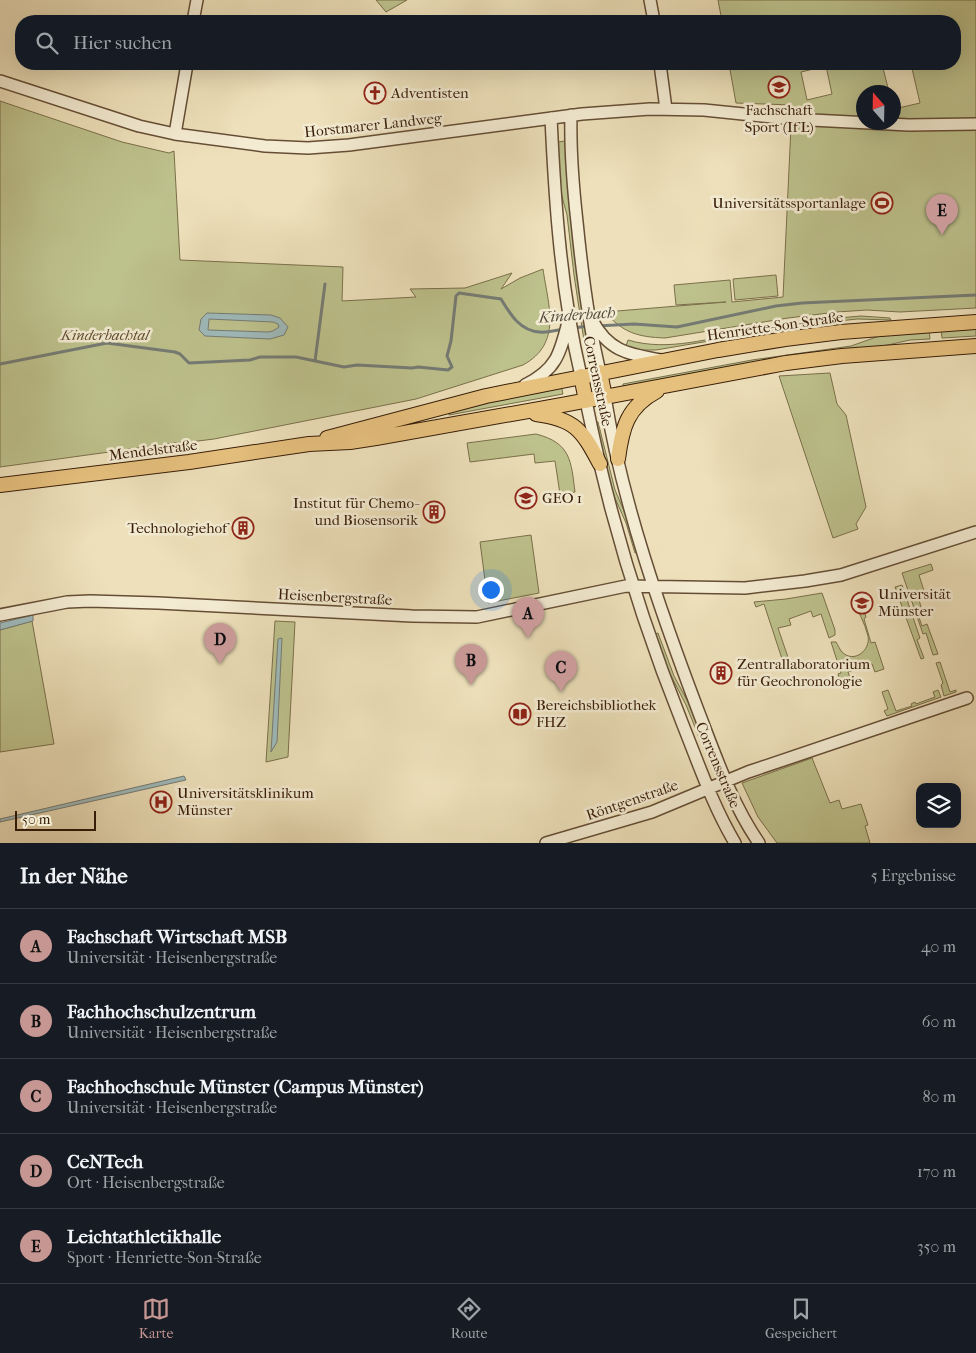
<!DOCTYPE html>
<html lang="de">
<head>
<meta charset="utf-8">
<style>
	:root { --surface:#171b24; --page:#242831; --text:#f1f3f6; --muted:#9ea1a6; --line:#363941; --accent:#c59692 }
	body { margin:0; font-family:"IM FELL French Canon",serif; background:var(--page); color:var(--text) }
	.controls { position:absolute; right:15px; bottom:15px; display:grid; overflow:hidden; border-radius:10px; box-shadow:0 5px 20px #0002 }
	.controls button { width:45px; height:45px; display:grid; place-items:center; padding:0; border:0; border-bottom:1px solid var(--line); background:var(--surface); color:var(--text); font:25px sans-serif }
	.compass { position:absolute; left:856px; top:85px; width:45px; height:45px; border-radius:50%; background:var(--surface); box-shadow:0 5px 20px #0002; rotate:340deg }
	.scale { position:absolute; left:15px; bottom:12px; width:81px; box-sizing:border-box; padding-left:5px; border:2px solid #381d09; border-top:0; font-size:14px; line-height:18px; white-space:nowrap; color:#381d09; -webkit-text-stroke:4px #f3ebd2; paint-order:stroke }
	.you { position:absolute; left:490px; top:589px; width:18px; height:18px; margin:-12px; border:4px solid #fff; border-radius:50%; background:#1a73e8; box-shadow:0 0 0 8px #1a73e833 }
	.badge { display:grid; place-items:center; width:32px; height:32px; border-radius:50%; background:var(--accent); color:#111; font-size:16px; font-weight:700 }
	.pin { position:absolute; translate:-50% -41px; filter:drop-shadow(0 1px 2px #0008) }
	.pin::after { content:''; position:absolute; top:26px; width:18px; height:15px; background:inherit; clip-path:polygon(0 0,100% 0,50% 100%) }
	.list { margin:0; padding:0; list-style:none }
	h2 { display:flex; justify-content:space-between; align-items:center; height:65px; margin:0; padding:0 20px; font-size:21px }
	h2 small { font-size:16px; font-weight:400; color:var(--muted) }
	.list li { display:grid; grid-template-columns:32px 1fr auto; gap:15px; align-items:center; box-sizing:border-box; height:75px; padding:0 20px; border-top:1px solid var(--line) }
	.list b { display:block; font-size:19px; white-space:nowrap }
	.list p { margin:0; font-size:16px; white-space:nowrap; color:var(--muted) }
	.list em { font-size:16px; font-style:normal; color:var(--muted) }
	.icon { flex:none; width:28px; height:28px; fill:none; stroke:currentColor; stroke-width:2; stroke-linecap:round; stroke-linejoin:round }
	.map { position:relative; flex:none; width:976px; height:843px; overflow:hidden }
	.search { position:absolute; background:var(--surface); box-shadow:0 5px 20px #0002; left:15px; right:15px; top:15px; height:55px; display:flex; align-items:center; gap:12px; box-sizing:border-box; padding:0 18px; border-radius:20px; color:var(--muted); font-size:19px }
	.sheet { height:440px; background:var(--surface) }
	nav { display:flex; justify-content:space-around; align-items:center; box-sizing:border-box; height:70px; border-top:1px solid var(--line); background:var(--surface); font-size:14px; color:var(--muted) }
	nav a { display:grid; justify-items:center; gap:2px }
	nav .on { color:var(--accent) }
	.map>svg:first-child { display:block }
	.green { fill:#bdc18c; stroke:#7a6f4a; fill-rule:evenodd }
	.water { fill:#9ebabb; stroke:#757b74; fill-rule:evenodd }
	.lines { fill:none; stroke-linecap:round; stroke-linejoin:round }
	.stream { stroke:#757b74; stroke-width:3 }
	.minor-casing { stroke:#654e35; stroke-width:14 }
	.major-casing { stroke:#381d09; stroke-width:16 }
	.minor { stroke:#f3ebd2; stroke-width:11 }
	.major { stroke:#e6c07d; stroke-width:14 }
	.labels { text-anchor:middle; stroke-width:5; stroke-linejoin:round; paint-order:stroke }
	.poi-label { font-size:15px; fill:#381d09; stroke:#f3ebd2; text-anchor:start }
	.street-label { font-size:15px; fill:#381d09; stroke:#f3ebd2 }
	.park-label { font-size:15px; font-style:italic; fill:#604e30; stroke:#f3ebd2 }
	.water-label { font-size:16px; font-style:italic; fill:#574c3e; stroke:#f3ebd2 }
</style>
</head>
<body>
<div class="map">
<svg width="976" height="843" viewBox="0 0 976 843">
	<rect width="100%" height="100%" fill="#ede0ba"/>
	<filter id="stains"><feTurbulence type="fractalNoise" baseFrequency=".004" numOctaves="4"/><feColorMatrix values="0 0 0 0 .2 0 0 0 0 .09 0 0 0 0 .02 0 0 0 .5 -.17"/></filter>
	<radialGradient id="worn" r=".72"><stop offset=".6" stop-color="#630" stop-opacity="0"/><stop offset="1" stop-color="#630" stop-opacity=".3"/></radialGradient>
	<!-- green -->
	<path class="green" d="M 376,0 L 407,0 L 386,12 Z
		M 718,0 L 976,0 L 976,308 L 900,312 L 867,310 L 837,312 L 788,318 L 665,338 C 638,337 623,333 605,312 L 726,302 L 676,305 L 674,285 L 730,280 L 732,302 L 783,297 L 792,105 L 736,103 L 729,64 L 882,64 L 889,92 L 864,92 L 864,122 L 894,122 L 894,109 L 920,103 L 911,64 L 955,64 L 955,21 L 722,21 ZM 826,66 L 832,94 L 807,100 L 801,72 Z
		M 0,101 L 122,142 L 169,153 L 174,151 L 180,260 L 343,267 L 342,301 L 416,297 L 410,289 L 465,288 L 512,273 L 501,289 L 520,278 L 543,269 C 548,305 563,343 523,365 L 416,399 L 214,439 L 190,442 L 189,441 L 0,467 Z
		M 565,141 L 575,257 L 590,353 L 586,354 L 574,275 L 567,215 L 560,189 L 557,160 L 558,142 Z
		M 776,275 L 778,296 L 735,300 L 733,279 Z
		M 861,316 L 890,318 L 891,320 L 857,319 L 804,325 L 656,350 L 641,350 L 626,346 L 628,340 C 668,352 710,338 750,331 C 786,324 824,319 861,316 Z
		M 976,328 L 976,336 L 942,338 L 941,329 Z
		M 929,330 L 930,339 L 910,340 L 883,346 L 814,353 L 748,363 L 623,388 L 623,384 L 752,360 L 851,346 L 882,335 Z
		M 830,373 L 837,404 L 846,415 L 866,507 L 856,524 L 858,529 L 833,538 L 779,376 Z
		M 561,385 L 563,394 L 449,415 L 448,409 Z
		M 595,422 L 598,422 L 615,490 L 628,520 L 638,552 L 635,553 L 626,523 L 611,489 Z
		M 536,434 C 571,443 571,461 575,492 L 560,494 L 555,461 L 535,463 L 534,454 L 470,462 L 467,443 Z
		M 531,535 L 539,593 L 488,603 L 480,542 Z
		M 931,564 L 933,570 L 919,575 L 925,594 L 918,596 L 921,607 L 916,609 L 922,626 L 927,624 L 938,654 L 933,655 L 926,633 L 923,634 L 902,573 Z
		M 902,585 L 920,638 L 917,640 L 924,658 L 921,659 L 895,587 Z
		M 822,593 L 835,630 L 835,635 L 829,638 L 821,614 L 813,617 L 811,611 L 789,619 L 791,625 L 778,628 L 792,669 L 786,671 L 764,604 L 756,607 L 754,602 L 786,599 Z
		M 863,595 L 865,600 L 861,601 L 866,617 L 864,619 L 871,643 L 875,642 L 884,669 L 875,672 L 872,664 L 848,672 L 851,680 L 841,684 L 838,674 L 841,673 L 831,642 L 836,642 C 838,645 840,650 842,652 C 854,664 871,650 868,636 C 865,623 857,610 853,598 Z
		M 32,621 L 54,744 L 0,752 L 0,630 Z
		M 275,621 L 295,622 L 288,757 L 266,762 Z
		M 658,633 L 674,676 L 688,702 L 708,751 L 705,752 L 686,705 L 668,670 L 655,634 Z
		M 940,662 L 950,692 L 956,690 L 956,692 L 944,696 L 941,685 L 943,683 L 936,663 Z
		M 888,690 L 896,711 L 912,706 L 911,704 L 915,702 L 916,704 L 935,697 L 933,692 L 938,690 L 941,697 L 887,716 L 884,711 L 888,709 L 882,692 Z
		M 812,758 L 830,803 L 839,800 L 842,809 L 861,804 L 868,825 L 865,826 L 870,843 L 777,843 L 758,817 L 742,783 Z"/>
	<!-- water -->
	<path class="water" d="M 207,313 L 271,315 L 280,318 L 288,327 L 284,335 L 270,339 L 205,336 L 199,330 L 201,319 ZM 209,319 L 273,322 L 278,324 L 279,327 L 273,331 L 268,332 L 208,330 Z
		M 33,615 L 33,621 L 0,630 L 0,623 Z
		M 282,638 L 277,742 L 271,752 L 278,639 Z
		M 184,776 L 186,780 L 0,822 L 0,819 Z"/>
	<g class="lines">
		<!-- stream -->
		<path class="stream" d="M 597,326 L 634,324 L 677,327 L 776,306 L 802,303 L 976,295
			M 573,328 L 589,326
			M 315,361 L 325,284
			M 0,364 L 107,343 L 175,352 L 180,354 L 189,363 L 250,360 L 260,357 L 296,357 L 344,367 L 357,365 L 412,368 L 418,367 L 448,370 L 452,367 L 447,356 L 451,341 L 456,296 L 459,293 L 501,299 C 510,314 520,331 540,332 C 547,333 557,330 564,329"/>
		<!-- minor casing -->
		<g class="minor-casing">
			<path id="minor" d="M 650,0 L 654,21
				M 193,21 L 197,0
				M 660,64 L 666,109
				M 0,81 L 139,126 L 175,134 L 265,146 L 308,148 L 349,145 L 582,114 L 650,109 L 704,110 L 792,119 L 909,125 L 976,124
				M 571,115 C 570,151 573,186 577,222 C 582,272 588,323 600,372
				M 551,118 C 555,205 561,291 581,376
				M 175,134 L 187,64
				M 592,320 C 609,352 629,354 661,360
				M 525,385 C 556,370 560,354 568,322
				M 605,397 C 622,502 661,613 699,713 C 716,757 732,804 759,843
				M 586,401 C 608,512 641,620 683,725 C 699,765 713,806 735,843
				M 0,615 L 67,602 L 90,601 L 158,603 L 412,616 L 477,617 L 626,586 L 745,588 L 805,581 L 841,575 L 976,532
				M 546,843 L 652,812 L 748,772 L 967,698"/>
		</g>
		<!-- major casing -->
		<g class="major-casing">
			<path id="major" d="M 600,372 L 605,397
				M 581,376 L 586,401
				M 536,414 C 575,419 582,430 600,464
				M 327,438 L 486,396 L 718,350 L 785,339 L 841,332 L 976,322
				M 618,459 C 622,428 627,407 657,391
				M 0,485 L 189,462 L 309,444 L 350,442 L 376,438 L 562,405 L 786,363 L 842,356 L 976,346"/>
		</g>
		<!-- minor -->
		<use href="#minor" class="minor"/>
		<!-- major -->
		<use href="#major" class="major"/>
	</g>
	<!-- icons -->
	<defs>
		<g id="university-ring" transform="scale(1.125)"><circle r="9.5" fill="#f3ebd2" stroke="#8f2418" stroke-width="1.5"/><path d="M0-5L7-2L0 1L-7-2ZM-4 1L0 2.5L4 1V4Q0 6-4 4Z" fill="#8f2418"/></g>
		<g id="church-ring" transform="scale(1.125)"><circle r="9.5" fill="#f3ebd2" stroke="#8f2418" stroke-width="1.5"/><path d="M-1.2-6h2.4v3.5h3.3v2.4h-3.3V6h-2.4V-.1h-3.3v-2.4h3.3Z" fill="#8f2418"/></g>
		<g id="stadium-ring" transform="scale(1.125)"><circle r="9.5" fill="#f3ebd2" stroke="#8f2418" stroke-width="1.5"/><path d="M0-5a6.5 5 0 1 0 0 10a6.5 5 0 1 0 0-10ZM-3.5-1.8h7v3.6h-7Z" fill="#8f2418"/></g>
		<g id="building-ring" transform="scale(1.125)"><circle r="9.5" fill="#f3ebd2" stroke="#8f2418" stroke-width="1.5"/><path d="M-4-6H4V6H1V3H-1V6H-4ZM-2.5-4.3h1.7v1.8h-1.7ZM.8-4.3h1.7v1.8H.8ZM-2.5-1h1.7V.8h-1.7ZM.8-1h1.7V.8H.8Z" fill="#8f2418"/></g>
		<g id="library-ring" transform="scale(1.125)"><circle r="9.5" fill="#f3ebd2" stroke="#8f2418" stroke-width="1.5"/><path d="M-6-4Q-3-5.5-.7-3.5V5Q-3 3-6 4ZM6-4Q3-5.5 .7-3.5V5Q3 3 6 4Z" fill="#8f2418"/></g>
		<g id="hospital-ring" transform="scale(1.125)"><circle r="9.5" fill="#f3ebd2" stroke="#8f2418" stroke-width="1.5"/><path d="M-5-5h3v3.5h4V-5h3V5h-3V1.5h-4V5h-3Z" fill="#8f2418"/></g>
	</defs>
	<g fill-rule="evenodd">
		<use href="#university-ring" x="779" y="87"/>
		<use href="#church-ring" x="375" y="93"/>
		<use href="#stadium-ring" x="882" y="203"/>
		<use href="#university-ring" x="526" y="498"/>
		<use href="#building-ring" x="434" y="512"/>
		<use href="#building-ring" x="243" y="528"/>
		<use href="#university-ring" x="862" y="603"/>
		<use href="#building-ring" x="721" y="673"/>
		<use href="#library-ring" x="520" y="714"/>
		<use href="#hospital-ring" x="161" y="802"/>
	</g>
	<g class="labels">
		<!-- poi labels -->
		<g class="poi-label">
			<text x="391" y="98">Adventisten</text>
			<text x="779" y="115" text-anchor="middle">Fachschaft<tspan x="779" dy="17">Sport (IfL)</tspan></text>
			<text x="866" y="208" text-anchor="end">Universitätssportanlage</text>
			<text x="542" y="503">GEO 1</text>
			<text x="418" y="508" text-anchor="end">Institut für Chemo-<tspan x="418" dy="17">und Biosensorik</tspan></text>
			<text x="227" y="533" text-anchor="end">Technologiehof</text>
			<text x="878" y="599">Universität<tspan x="878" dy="17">Münster</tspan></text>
			<text x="737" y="669">Zentrallaboratorium<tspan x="737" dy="17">für Geochronologie</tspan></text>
			<text x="536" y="710">Bereichsbibliothek<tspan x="536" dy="17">FHZ</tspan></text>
			<text x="177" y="798">Universitätsklinikum<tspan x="177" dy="17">Münster</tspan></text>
		</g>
		<!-- street labels -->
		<g class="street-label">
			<text transform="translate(373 125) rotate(-6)" y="5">Horstmarer Landweg</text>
			<text transform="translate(775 326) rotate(-8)" y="5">Henriette-Son-Straße</text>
			<text transform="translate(598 381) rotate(78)" y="5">Corrensstraße</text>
			<text transform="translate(153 450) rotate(-7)" y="5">Mendelstraße</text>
			<text transform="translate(335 597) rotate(3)" y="5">Heisenbergstraße</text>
			<text transform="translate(718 765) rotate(67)" y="5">Corrensstraße</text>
			<text transform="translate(632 800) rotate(-19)" y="5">Röntgenstraße</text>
		</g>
		<!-- park labels -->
		<g class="park-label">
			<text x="105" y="340">Kinderbachtal</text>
		</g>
		<!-- water labels -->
		<g class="water-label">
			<text transform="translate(577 314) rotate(-4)" y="6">Kinderbach</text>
		</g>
	</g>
	<rect width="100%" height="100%" filter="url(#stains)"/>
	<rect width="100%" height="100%" fill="url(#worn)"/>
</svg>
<div class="controls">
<button><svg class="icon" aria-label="layers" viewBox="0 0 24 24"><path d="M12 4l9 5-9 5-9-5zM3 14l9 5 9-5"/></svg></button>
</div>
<svg class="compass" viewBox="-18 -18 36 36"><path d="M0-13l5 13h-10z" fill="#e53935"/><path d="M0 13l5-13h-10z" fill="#9ea1a6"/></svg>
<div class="scale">50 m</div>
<div class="you"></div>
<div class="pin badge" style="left:528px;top:638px">A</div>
<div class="pin badge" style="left:471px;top:685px">B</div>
<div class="pin badge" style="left:561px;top:692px">C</div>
<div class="pin badge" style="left:220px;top:664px">D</div>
<div class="pin badge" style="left:942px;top:235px">E</div>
<div class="search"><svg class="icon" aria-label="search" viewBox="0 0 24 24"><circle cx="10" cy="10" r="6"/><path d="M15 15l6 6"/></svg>Hier suchen</div>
</div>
<section class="sheet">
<h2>In der Nähe<small>5 Ergebnisse</small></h2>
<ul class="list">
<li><span class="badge">A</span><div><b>Fachschaft Wirtschaft MSB</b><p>Universität · Heisenbergstraße</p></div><em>40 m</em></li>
<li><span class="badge">B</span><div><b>Fachhochschulzentrum</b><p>Universität · Heisenbergstraße</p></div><em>60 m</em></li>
<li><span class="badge">C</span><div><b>Fachhochschule Münster (Campus Münster)</b><p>Universität · Heisenbergstraße</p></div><em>80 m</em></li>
<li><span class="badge">D</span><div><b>CeNTech</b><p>Ort · Heisenbergstraße</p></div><em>170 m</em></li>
<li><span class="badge">E</span><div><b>Leichtathletikhalle</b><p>Sport · Henriette-Son-Straße</p></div><em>350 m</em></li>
</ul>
</section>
<nav>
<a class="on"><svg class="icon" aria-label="map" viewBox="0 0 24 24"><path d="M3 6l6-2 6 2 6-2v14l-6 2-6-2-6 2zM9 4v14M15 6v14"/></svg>Karte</a>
<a><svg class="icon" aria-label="directions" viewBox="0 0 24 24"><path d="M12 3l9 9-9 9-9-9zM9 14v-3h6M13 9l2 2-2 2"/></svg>Route</a>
<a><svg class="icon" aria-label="saved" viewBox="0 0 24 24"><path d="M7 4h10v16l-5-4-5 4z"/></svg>Gespeichert</a>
</nav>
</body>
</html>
